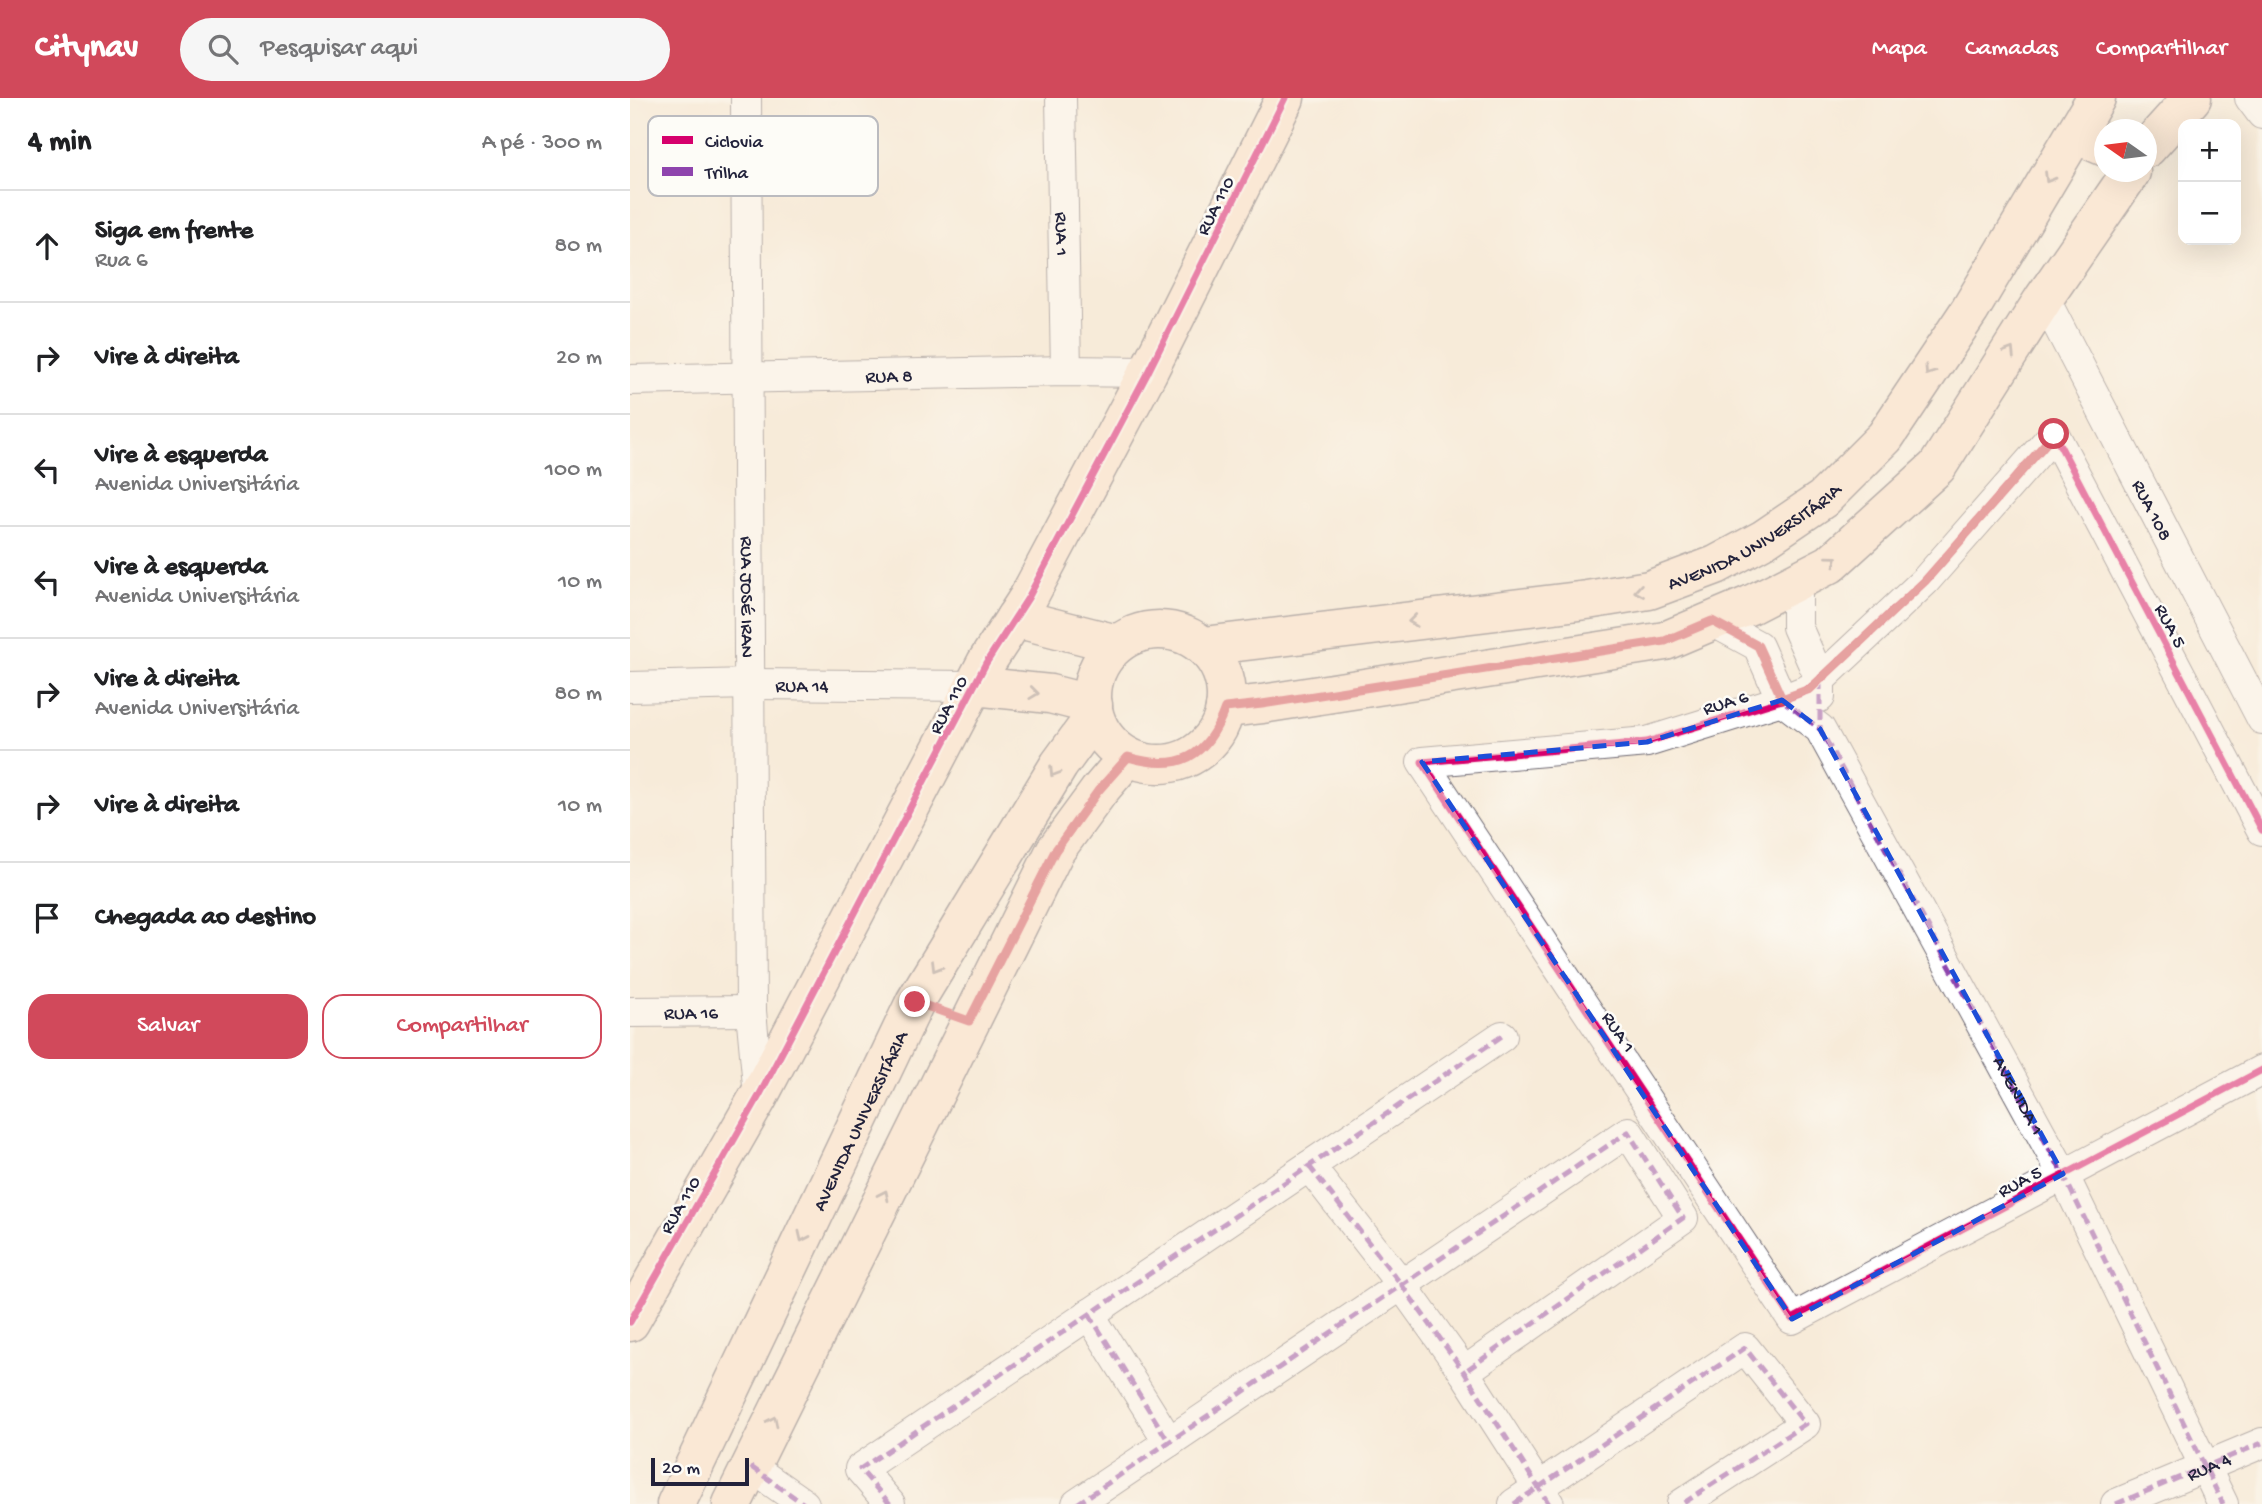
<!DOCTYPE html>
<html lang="pt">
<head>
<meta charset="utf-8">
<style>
	:root { --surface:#fff; --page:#f6f6f6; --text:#202124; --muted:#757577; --line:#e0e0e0; --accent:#d1495b }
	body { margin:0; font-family:"Gochi Hand",sans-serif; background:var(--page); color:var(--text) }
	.controls { position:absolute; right:21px; top:21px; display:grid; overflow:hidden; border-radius:14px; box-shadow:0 7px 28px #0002 }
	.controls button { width:63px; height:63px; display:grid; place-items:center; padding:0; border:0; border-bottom:2px solid var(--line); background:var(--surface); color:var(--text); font:35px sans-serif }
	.compass { position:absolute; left:1464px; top:21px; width:63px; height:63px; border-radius:50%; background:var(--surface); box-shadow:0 7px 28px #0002; rotate:284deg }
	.scale { position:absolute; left:21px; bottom:18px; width:98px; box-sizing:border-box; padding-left:7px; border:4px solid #22223b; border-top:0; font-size:19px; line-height:24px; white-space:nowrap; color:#22223b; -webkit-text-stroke:5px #fdfcf7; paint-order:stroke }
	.stop { position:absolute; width:21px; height:21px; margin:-16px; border:5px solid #d1495b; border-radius:50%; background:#fff }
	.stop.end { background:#d1495b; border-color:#fff; box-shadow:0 2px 7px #0008 }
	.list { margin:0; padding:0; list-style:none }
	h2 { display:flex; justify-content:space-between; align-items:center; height:91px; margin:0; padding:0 28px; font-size:30px }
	h2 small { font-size:23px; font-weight:400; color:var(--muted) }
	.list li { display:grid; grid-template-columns:46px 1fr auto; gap:21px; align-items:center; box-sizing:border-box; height:112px; padding:0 28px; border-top:2px solid var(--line) }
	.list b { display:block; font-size:26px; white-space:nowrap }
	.list p { margin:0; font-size:23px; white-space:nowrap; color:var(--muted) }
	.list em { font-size:23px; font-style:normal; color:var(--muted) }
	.actions { display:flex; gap:14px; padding:21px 28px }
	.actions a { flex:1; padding:16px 0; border:2px solid var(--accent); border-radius:21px; text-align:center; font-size:24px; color:var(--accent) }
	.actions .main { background:var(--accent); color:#fff }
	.icon { flex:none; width:38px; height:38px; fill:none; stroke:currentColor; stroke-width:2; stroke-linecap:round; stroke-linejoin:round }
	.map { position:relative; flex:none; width:1632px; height:1406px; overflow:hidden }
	header { display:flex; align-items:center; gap:42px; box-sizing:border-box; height:98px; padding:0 35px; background:var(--accent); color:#fff }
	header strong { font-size:33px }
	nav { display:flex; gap:38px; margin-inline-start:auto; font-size:24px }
	.search { width:490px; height:63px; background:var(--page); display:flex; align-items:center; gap:18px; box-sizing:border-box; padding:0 24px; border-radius:38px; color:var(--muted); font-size:26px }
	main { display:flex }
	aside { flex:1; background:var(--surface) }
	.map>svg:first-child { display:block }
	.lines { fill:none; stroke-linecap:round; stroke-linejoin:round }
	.street-casing { stroke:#6d6872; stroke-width:32 }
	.secondary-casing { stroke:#6d6872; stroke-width:41 }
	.street { stroke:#fff; stroke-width:30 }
	.secondary { stroke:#fde4d1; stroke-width:38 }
	.quiet { stroke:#8e44ad; stroke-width:5; stroke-dasharray:10 5; stroke-linecap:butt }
	.cycleway-casing { stroke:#fdfcf7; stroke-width:11 }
	.cycleway { stroke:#d6006c; stroke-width:7 }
	.oneway { stroke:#9a8d8e }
	.route { stroke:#d1495b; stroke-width:9 }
	.marked { fill:none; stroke:#1d4ed8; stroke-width:5; stroke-dasharray:14 9; stroke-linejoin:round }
	.labels { text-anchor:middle; stroke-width:5; stroke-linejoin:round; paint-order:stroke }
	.street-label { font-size:19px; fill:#22223b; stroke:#fdfcf7 }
	.key { fill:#fdfcf7; stroke:#bbbbbf; stroke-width:2 }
	.key-label { font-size:19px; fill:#22223b }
</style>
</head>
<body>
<header>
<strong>Citynav</strong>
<div class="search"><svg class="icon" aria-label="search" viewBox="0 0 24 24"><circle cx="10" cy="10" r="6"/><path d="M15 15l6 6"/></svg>Pesquisar aqui</div>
<nav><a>Mapa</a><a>Camadas</a><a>Compartilhar</a></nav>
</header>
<main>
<aside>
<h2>4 min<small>A pé · 300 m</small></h2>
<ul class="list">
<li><svg class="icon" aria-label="ahead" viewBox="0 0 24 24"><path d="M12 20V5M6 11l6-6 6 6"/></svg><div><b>Siga em frente</b><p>Rua 6</p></div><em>80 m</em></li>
<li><svg class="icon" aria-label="right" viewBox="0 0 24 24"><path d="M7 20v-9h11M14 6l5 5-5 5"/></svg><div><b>Vire à direita</b></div><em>20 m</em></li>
<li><svg class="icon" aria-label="left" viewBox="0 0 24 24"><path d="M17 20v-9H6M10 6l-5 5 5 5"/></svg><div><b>Vire à esquerda</b><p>Avenida Universitária</p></div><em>100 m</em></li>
<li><svg class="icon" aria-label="left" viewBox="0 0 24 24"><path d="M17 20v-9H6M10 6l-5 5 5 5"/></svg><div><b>Vire à esquerda</b><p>Avenida Universitária</p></div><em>10 m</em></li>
<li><svg class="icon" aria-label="right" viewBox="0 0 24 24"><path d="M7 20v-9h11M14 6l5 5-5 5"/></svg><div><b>Vire à direita</b><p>Avenida Universitária</p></div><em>80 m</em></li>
<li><svg class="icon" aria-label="right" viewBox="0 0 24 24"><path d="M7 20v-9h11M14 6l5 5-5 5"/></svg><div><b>Vire à direita</b></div><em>10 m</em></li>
<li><svg class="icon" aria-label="arrive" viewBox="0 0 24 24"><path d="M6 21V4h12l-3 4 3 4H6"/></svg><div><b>Chegada ao destino</b></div></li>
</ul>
<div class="actions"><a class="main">Salvar</a><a>Compartilhar</a></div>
</aside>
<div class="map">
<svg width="1632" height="1406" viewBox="0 0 1632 1406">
	<rect width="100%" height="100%" fill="#fdfcf7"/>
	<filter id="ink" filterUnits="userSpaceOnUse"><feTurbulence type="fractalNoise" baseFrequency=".0143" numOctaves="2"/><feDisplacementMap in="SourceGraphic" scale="14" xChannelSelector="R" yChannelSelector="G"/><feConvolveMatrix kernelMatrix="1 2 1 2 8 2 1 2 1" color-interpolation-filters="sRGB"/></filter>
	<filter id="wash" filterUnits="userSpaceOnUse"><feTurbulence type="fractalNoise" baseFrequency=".00686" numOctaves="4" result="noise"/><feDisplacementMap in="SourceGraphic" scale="28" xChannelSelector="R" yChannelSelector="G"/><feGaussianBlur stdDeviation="1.57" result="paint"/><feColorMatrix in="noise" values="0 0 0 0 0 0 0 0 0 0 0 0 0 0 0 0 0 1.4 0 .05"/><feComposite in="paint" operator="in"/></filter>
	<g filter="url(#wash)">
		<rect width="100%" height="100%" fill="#f7ebd9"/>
	</g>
	<g filter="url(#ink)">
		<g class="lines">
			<!-- street casing -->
			<g class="street-casing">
				<g id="street">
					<path id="s1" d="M 116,0 L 121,913 L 129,998"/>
					<path id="s2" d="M 431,0 L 436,273"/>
					<path d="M 1620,0 L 1632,16"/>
					<path id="s3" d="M 1414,200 L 1632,621"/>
					<path id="s4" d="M 0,282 L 436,273 L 518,274"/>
					<path d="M 1167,482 L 1167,529 L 1190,581 L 1190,599"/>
					<path id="s5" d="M 1082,523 L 1128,548 L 1152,602 L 1190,631 L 1433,1076 L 1593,1406"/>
					<path id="s6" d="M 0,589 L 119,586 L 344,588"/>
					<path d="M 1632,732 L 1424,336 L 1295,483 L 1180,591 L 1152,602 L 1017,644 L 792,664 L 1162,1221 L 1632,972"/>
					<path id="s7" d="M 0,914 L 121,913"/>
					<path d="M 679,1068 L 771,1186 L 834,1274 L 919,1406"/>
					<path d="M 459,1216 L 539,1344"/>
					<path d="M 121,1369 L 174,1406"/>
					<path d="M 260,1406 L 230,1371 L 872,938"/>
					<path d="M 447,1406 L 998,1034 L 1053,1120 L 834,1274"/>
					<path d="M 884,1406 L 1115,1250 L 1175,1326 L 1052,1406"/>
					<path d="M 1486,1406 L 1632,1345"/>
				</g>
			</g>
			<!-- secondary casing -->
			<g class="secondary-casing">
				<g id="secondary">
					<path d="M 1445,36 L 1475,49"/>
					<path d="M 1517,50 L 1562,0"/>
					<path d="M 385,520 L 487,546"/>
					<circle cx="529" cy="599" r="67"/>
					<path id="s8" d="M 574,548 L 957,502 L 1019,492 L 1086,467 L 1134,441 L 1193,401 L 1255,339 L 1340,212 L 1466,0"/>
					<path d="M 344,588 L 420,596 L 463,607"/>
					<path d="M 595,610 L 632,606 L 1035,543 L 1120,507 L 1200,466 L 1307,369 L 1414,200 L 1501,74"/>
					<path d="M 0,1224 L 129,998 L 356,565 L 398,500 L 518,274 L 655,0"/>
					<path id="s9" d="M 46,1406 L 285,904 L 429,667 L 464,619"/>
					<path d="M 102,1406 L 425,753 L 469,693 L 498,659"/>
				</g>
			</g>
			<!-- street -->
			<use href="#street" class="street"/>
			<!-- secondary -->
			<use href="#secondary" class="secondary"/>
			<!-- quiet -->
			<g class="quiet">
				<path d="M 1190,582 L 1190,631"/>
				<path d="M 1152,602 L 1190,631 L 1433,1076 L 1593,1406"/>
				<path d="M 679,1068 L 771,1186 L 834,1274 L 919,1406"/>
				<path d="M 459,1216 L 539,1344"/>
				<path d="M 121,1369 L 174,1406"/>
				<path d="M 260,1406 L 230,1371 L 872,938"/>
				<path d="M 447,1406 L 998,1034 L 1053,1120 L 834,1274"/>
				<path d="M 884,1406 L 1115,1250 L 1175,1326 L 1052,1406"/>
				<path id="s10" d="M 1486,1406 L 1632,1345"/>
			</g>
			<!-- cycleway casing -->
			<g class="cycleway-casing">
				<path id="cycleway" d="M 1632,732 L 1424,336 L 1295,483 L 1180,591 L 1152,602 L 1017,644 L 792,664 L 1162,1221 L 1632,972
					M 0,1224 L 129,998 L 356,565 L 398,500 L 518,274 L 655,0"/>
			</g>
			<!-- cycleway -->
			<use href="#cycleway" class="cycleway"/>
		</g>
		<!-- one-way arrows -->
		<defs><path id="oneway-chevron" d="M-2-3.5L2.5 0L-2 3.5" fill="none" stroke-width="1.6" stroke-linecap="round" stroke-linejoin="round" transform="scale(1.75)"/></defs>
		<g class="oneway">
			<use href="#oneway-chevron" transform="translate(1419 80) rotate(121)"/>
			<use href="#oneway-chevron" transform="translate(1380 254) rotate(-58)"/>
			<use href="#oneway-chevron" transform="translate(1299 273) rotate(124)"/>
			<use href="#oneway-chevron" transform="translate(1203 462) rotate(-37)"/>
			<use href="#oneway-chevron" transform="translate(1009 493) rotate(170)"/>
			<use href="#oneway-chevron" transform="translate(783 523) rotate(173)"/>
			<use href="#oneway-chevron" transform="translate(404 595) rotate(7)"/>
			<use href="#oneway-chevron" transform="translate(424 674) rotate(122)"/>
			<use href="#oneway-chevron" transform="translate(306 869) rotate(121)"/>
			<use href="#oneway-chevron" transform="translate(254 1097) rotate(-64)"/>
			<use href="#oneway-chevron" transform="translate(173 1139) rotate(115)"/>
			<use href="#oneway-chevron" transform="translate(143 1323) rotate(-64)"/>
		</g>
	</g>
	<g class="lines" filter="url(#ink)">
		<!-- route -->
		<path class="route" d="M 285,904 L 339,923 L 425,753 L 468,693 L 498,659 C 549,674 577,660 595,610 L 632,606 L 1035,543 L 1082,523 L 1128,548 L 1152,601 L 1180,591 L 1295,483 L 1424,336"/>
	</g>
	<!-- marked area -->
	<path d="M0 0H1632V1406H0ZM 1152,602 L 1190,631 L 1433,1076 L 1162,1221 L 792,664 L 1017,644 Z" fill="#f7ebd9" fill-opacity=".55" fill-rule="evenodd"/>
	<path class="marked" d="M 1152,602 L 1190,631 L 1433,1076 L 1162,1221 L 792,664 L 1017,644 Z"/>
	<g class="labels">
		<!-- street labels -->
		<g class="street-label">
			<text transform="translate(584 107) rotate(-63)" y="7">RUA 110</text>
			<text dy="7" stroke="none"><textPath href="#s2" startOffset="136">RUA 1</textPath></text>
			<text dy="7" stroke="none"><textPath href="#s4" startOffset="259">RUA 8</textPath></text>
			<text dy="7" stroke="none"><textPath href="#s3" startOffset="238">RUA 108</textPath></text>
			<text dy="7" stroke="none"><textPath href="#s8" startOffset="567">AVENIDA UNIVERSITÁRIA</textPath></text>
			<text dy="7" stroke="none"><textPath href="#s1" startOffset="499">RUA JOSÉ IRAN</textPath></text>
			<text transform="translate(1542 527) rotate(62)" y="7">RUA 5</text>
			<text dy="7" stroke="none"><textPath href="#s6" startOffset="172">RUA 14</textPath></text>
			<text transform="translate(1095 603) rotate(-17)" y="7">RUA 6</text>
			<text transform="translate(317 606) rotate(-62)" y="7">RUA 110</text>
			<text dy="7" stroke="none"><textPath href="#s7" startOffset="61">RUA 16</textPath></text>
			<text transform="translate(990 933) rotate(56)" y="7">RUA 1</text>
			<text dy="7" stroke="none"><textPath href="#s5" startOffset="576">AVENIDA 1</textPath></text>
			<text dy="7" stroke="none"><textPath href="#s9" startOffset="425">AVENIDA UNIVERSITÁRIA</textPath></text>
			<text transform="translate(1389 1082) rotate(-28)" y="7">RUA 5</text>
			<text transform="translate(49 1106) rotate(-60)" y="7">RUA 110</text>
			<text dy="7" stroke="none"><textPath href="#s10" startOffset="100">RUA 4</textPath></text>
		</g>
	</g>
	<!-- legend -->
	<rect x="18" y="18" width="230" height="80" rx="10" class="key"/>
	<rect x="32" y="38" width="31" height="8" fill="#d6006c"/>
	<rect x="32" y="69" width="31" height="9" fill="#8e44ad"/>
	<g class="key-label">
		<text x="75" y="49">Ciclovia</text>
		<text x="75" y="80">Trilha</text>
	</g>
</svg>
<div class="controls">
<button>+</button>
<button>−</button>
</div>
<svg class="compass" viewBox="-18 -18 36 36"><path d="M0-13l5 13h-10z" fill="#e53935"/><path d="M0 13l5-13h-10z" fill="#757577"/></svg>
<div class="scale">20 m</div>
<div class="stop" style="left:1424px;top:336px"></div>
<div class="stop end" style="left:285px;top:904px"></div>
</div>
</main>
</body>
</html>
